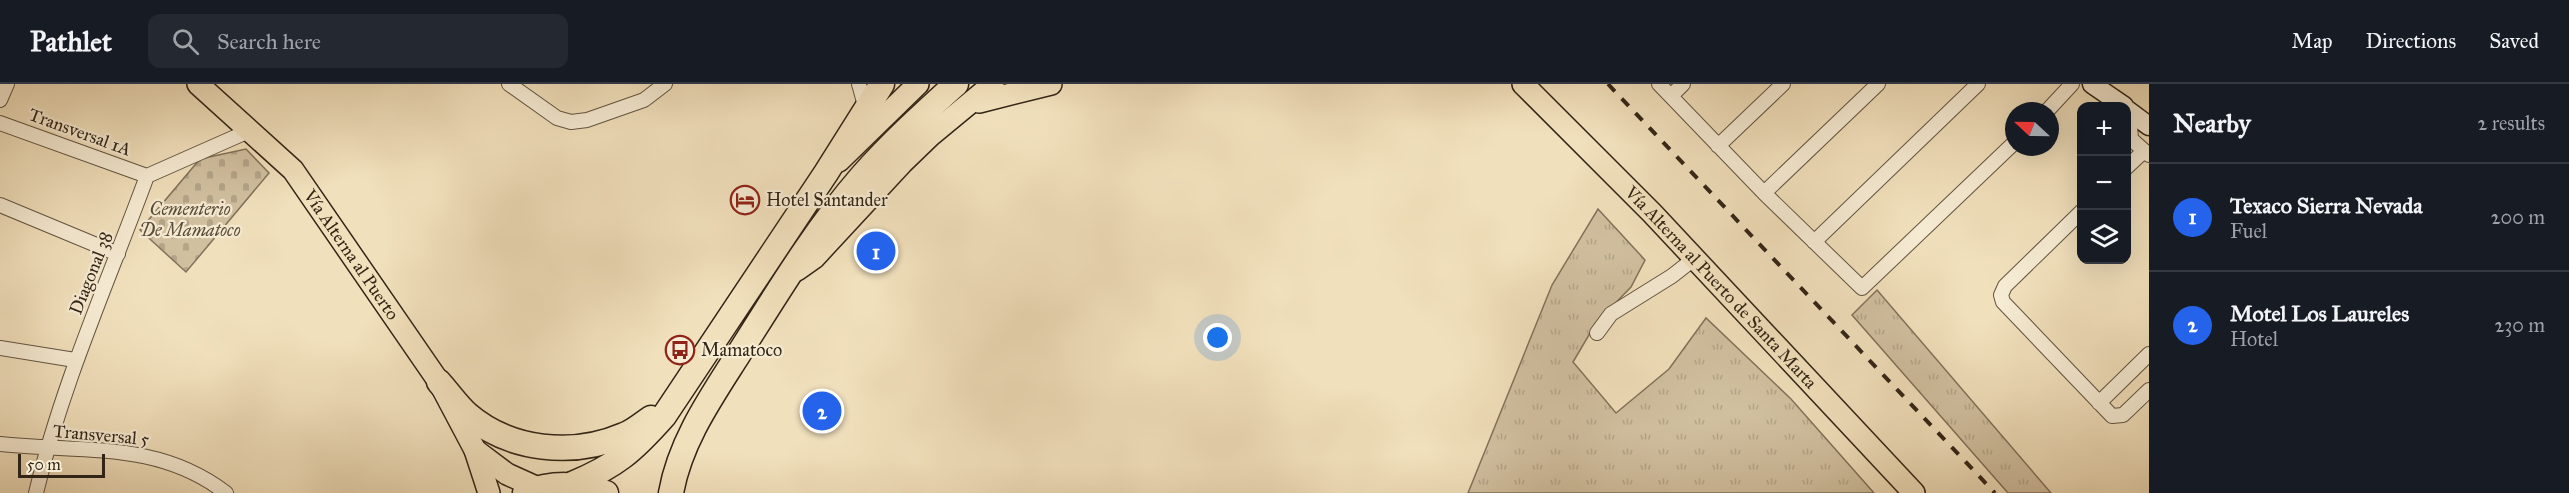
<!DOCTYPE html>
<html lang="en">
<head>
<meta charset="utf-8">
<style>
	:root { --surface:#171b24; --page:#242831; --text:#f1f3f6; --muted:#9ea1a6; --line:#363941; --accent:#2563eb }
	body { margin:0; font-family:"IM FELL Great Primer",serif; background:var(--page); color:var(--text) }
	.controls { position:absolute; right:18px; top:18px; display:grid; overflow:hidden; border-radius:12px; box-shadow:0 6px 24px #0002 }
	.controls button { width:54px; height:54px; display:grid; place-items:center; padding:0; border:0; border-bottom:2px solid var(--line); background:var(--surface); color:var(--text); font:30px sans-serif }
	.compass { position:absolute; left:2005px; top:18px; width:54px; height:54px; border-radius:50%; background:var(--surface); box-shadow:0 6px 24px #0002; rotate:292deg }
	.scale { position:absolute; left:18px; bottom:15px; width:87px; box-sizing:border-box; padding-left:6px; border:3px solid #332516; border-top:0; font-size:16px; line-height:21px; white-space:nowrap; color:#332516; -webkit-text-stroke:4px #f6ebd3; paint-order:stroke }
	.you { position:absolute; left:1218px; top:254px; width:21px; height:21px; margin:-15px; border:4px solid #fff; border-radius:50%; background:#1a73e8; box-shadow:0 0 0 9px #1a73e833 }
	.badge { display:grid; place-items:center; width:39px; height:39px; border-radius:50%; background:var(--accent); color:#fff; font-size:20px; font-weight:700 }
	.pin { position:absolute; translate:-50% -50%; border:3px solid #fff; box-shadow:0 2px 6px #0006 }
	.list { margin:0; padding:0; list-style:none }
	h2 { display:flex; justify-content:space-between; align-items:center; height:78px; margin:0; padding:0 24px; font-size:26px }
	h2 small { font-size:20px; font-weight:400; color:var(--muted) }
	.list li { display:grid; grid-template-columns:39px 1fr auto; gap:18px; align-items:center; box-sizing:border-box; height:108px; padding:0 24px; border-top:2px solid var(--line) }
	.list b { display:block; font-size:22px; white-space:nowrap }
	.list p { margin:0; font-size:20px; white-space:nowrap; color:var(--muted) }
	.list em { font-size:20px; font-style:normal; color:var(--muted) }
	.icon { flex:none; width:33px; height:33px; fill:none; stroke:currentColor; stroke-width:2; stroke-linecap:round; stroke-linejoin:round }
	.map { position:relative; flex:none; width:2149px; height:409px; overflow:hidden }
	header { display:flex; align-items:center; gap:36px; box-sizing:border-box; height:84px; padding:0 30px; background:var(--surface); border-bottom:2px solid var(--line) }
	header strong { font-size:28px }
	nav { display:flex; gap:33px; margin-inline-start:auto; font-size:21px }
	.search { width:420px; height:54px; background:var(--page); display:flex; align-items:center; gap:15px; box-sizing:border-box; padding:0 21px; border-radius:12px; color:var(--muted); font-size:22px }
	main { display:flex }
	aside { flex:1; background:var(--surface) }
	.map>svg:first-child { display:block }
	.grass { fill:url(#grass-tufts); stroke:#82725b; stroke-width:1.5 }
	.cemetery { fill:url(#cemetery-stones); stroke:#82725b; stroke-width:1.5 }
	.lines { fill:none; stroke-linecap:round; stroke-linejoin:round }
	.street-casing { stroke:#625440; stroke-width:16 }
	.secondary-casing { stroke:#332516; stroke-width:21 }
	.primary-casing { stroke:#332516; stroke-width:24 }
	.highway-casing { stroke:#332516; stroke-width:27 }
	.street { stroke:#f6ebd3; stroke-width:14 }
	.secondary { stroke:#f6ebd3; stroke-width:18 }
	.primary { stroke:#f1e0bc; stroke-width:21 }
	.highway { stroke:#f1e0bc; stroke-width:24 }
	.rail { stroke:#332516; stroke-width:4; stroke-dasharray:10 10; stroke-linecap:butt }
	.labels { text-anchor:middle; stroke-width:4.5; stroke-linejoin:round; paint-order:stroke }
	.street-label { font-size:18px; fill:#332516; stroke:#f6ebd3 }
	.poi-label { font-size:18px; fill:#332516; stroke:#f6ebd3; text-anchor:start }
	.park-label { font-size:18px; font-style:italic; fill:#5a4c38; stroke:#f6ebd3 }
</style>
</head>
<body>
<header>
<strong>Pathlet</strong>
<div class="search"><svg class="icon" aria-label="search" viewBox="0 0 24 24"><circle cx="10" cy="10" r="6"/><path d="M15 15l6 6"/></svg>Search here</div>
<nav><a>Map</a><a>Directions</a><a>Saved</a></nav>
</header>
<main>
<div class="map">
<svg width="2149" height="409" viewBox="0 0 2149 409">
	<defs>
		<pattern id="grass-tufts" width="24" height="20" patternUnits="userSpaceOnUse" patternTransform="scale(1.5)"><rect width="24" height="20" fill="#d1c0a0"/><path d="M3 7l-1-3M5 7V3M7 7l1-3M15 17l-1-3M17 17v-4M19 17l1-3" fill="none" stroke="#b4a589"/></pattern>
		<pattern id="cemetery-stones" width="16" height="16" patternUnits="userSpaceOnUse" patternTransform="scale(1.5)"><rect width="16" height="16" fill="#d1c0a0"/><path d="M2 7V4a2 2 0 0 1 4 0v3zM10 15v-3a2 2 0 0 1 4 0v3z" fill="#b4a589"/></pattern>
	</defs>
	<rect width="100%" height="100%" fill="#f1e0bc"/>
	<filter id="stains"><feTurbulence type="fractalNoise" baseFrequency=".00333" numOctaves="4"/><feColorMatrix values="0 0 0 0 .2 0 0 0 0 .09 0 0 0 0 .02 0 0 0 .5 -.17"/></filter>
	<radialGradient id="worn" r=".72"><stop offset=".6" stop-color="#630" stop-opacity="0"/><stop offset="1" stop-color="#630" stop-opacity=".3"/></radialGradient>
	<!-- grass -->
	<path class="grass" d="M 1598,125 L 1645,176 L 1631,203 L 1596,239 L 1573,278 L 1616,329 L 1669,285 L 1706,234 L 1791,315 L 1874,409 L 1468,409 L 1552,201 Z
		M 1877,206 L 2051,409 L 2008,409 L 1852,231 Z"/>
	<!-- cemetery -->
	<path class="cemetery" d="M 246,65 L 269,89 L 186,188 L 140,146 L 200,75 Z"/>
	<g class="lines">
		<!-- street casing -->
		<g class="street-casing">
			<path id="street" d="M 509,0 L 557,34 L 571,38 L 587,36 L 644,16 L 665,0
				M 859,0 L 866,25
				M 1659,0 L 1764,109 L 1862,204 L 2014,59
				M 1671,12 L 1683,0
				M 0,16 L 7,0
				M 2047,27 L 2072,0
				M 2129,27 L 2131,55 L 2149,71
				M 0,39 L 147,92
				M 1718,62 L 1783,0
				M 2126,84 L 2144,67
				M 1764,109 L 1878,0
				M 0,121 L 118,170
				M 2082,127 L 2005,202 L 2001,211 L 2003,218 L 2112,332 L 2123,331 L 2149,306
				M 1814,158 L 1978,0
				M 1597,249 L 1611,230 L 1672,192 L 1695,174
				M 0,264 L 75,276
				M 2099,319 L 2149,270
				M 0,360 C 81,369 157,356 226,409
				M 36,409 C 62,300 108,198 147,92 L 251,46"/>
		</g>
		<!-- secondary casing -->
		<g class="secondary-casing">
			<path id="secondary" d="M 2092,0 L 2124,22
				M 2126,25 L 2149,42"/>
		</g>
		<!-- primary casing -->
		<g class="primary-casing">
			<g id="primary">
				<path id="s1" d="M 198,0 L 293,86 L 439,298 L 475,366 L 489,409"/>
				<path id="s2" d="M 1523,0 L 1652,129 L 1914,409"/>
				<path d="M 979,18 L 1051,0"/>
				<path d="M 839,77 L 918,0"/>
				<path d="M 797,186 L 814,174 L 902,79 L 930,52 L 993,0"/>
				<path d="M 475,366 L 507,390 L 538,404"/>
			</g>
		</g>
		<!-- highway casing -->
		<g class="highway-casing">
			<path id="highway" d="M 439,298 C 448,308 457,321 467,330 C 510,367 573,373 624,351 C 633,348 642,340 651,334
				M 572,400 C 616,382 633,367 664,332 L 826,89 L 882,0
				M 525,409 C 551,398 580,399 606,409
				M 671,409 C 680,358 710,315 738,271 C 776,211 815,146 862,92 C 891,59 923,30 956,0"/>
		</g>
		<!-- street -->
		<use href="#street" class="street"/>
		<!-- secondary -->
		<use href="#secondary" class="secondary"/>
		<!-- primary -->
		<use href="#primary" class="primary"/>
		<!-- highway -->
		<use href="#highway" class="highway"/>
		<!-- rail -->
		<path class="rail" d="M 1608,0 L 1995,409"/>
	</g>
	<!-- icons -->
	<defs>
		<g id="hotel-ring" transform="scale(1.5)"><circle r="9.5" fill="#f6ebd3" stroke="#8f2418" stroke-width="1.5"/><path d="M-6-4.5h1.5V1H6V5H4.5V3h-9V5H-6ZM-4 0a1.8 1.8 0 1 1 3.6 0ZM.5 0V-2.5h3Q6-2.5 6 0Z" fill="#8f2418"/></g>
		<g id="bus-ring" transform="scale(1.5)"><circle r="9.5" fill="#f6ebd3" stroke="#8f2418" stroke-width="1.5"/><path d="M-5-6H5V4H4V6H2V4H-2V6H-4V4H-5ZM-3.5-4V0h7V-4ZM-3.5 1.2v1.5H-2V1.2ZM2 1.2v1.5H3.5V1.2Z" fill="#8f2418"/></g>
	</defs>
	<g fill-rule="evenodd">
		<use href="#hotel-ring" x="745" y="116"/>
		<use href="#bus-ring" x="680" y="266"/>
	</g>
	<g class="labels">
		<!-- street labels -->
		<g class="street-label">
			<text transform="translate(80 48) rotate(20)" y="6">Transversal 1A</text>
			<text dy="6" stroke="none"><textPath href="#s1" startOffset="231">Vía Alterna al Puerto</textPath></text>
			<text transform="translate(91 189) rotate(-68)" y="6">Diagonal 38</text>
			<text dy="6" stroke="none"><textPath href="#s2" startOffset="284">Vía Alterna al Puerto de Santa Marta</textPath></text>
			<text transform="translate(101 351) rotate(5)" y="6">Transversal 5</text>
		</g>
		<!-- poi labels -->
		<g class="poi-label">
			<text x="766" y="122">Hotel Santander</text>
			<text x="701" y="272">Mamatoco</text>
		</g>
		<!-- park labels -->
		<g class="park-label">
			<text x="190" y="131">Cementerio<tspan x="190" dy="21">De Mamatoco</tspan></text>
		</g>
	</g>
	<rect width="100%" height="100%" filter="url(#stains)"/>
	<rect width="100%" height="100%" fill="url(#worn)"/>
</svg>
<div class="controls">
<button>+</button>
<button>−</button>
<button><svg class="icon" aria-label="layers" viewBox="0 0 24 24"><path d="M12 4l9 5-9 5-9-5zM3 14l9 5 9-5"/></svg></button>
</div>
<svg class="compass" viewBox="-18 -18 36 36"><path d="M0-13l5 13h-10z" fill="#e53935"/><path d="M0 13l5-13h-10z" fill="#9ea1a6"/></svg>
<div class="scale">50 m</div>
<div class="you"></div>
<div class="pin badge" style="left:876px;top:167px">1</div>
<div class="pin badge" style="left:822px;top:327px">2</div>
</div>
<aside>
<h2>Nearby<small>2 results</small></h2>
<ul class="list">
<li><span class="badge">1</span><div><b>Texaco Sierra Nevada</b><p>Fuel</p></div><em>200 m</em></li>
<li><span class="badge">2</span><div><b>Motel Los Laureles</b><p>Hotel</p></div><em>230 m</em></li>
</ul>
</aside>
</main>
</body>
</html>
